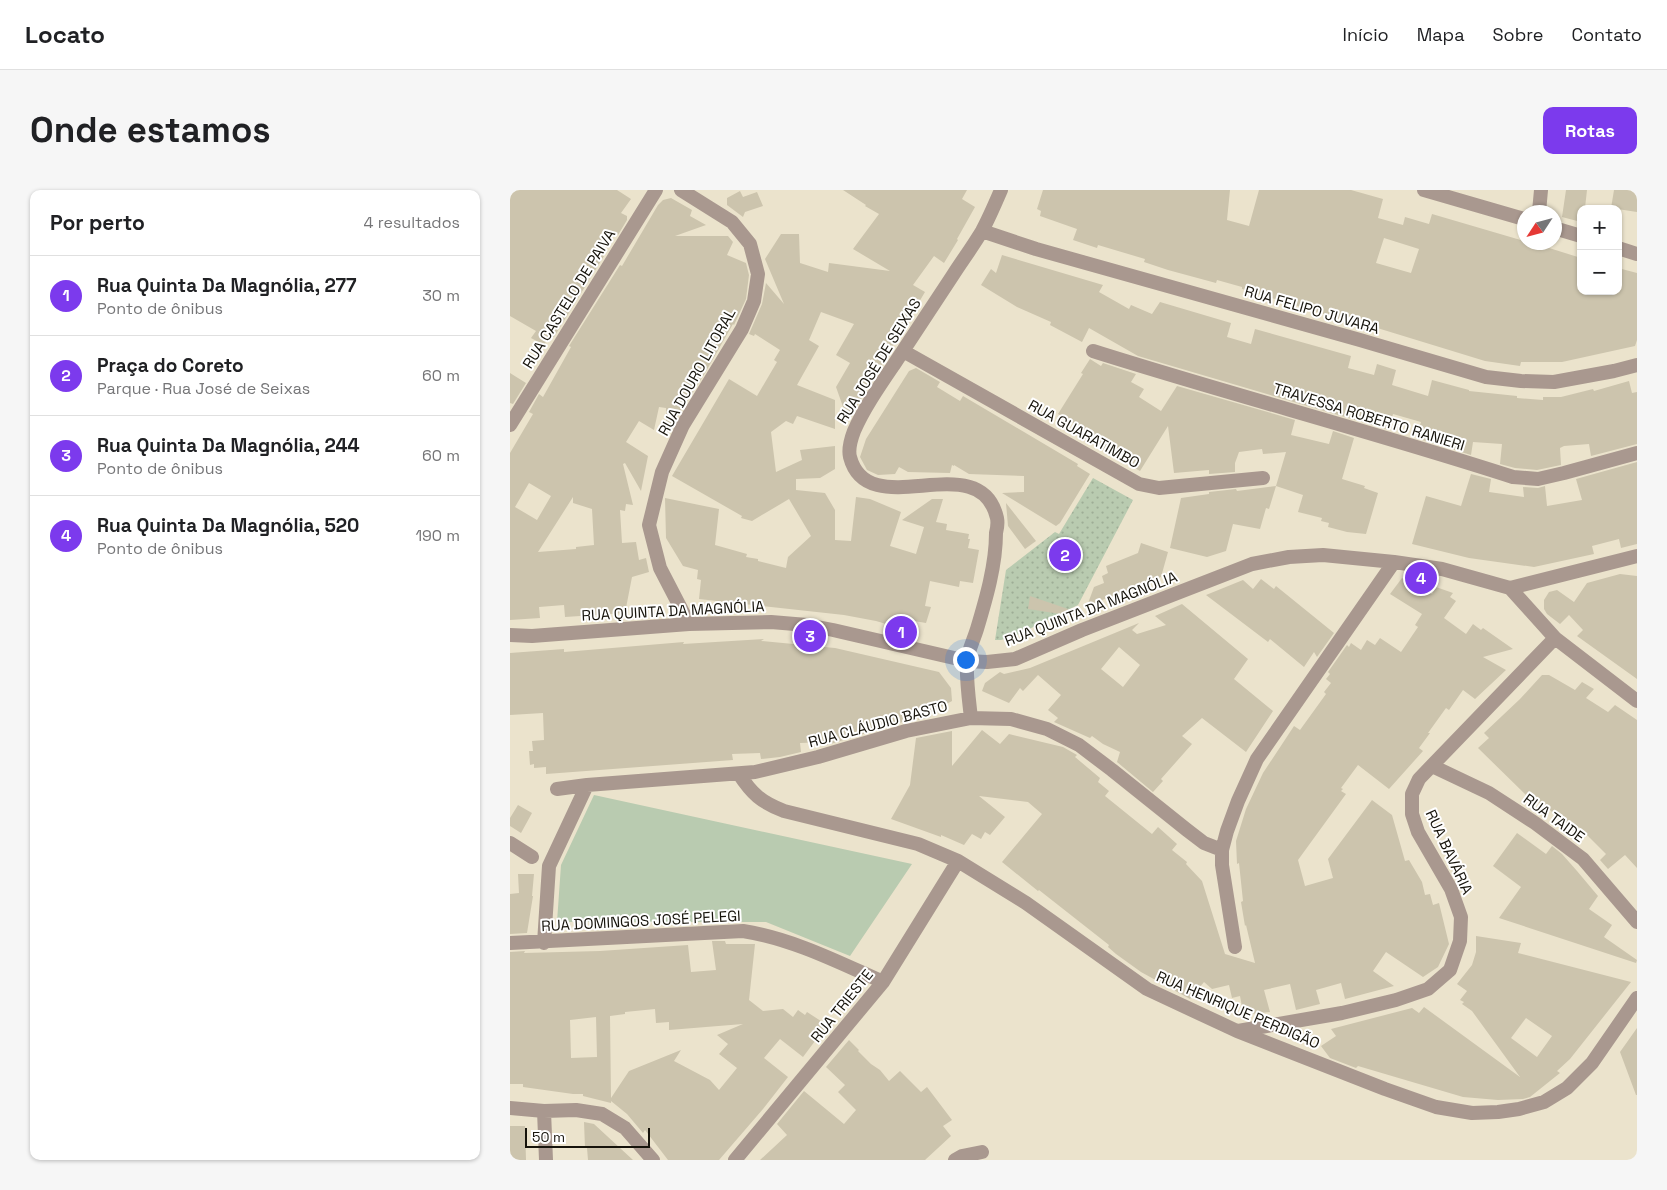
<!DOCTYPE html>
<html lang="pt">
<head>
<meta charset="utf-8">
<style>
	:root { --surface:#fff; --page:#f6f6f6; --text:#202124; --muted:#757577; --line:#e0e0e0; --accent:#7c3aed }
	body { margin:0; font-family:"Space Grotesk",sans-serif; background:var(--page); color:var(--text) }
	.controls { position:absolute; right:15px; top:15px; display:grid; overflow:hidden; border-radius:10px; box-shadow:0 1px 4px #0004 }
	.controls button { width:45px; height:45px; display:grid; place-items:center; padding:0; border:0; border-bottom:1px solid var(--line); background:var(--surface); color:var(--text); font:25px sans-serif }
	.compass { position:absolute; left:1007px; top:15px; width:45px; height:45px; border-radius:50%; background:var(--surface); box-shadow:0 1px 4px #0004; rotate:234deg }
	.scale { position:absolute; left:15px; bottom:12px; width:125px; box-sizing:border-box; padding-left:5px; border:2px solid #16130b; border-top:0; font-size:14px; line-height:18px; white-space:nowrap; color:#16130b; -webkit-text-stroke:4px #fff; paint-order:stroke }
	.you { position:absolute; left:455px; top:469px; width:18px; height:18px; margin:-12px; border:4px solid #fff; border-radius:50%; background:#1a73e8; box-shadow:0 0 0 8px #1a73e833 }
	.badge { display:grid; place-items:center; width:32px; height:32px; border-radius:50%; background:var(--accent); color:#fff; font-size:16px; font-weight:700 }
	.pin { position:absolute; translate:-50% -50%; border:2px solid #fff; box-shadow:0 1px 5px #0006 }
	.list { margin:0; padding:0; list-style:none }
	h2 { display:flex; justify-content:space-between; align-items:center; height:65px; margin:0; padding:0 20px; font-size:21px }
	h2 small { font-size:16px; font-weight:400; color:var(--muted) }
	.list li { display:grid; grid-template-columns:32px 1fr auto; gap:15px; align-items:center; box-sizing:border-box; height:80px; padding:0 20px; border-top:1px solid var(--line) }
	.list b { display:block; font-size:19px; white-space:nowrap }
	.list p { margin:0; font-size:16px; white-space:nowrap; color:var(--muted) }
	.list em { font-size:16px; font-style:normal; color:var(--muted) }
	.map { position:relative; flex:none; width:1127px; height:970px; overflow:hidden; border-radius:10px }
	header { display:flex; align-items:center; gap:30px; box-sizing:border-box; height:70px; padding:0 25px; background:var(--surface); border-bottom:1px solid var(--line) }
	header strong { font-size:24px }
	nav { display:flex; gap:28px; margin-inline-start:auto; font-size:18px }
	.intro { display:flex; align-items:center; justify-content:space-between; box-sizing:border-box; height:120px; padding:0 30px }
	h1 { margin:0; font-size:35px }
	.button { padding:12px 22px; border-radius:10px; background:var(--accent); color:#fff; font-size:18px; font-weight:700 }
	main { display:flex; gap:30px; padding:0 30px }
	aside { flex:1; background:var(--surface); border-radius:10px; box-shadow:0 1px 4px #0004 }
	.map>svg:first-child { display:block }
	.green { fill:url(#green-dots) }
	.pitch { fill:#b9cbb0 }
	.building { fill:#ccc4ad; fill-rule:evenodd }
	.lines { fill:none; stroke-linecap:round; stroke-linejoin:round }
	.minor { stroke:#a9988f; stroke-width:14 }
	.labels { text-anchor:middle; stroke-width:4; stroke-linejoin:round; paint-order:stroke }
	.street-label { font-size:15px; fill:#16130b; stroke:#fff }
</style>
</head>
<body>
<header>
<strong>Locato</strong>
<nav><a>Início</a><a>Mapa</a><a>Sobre</a><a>Contato</a></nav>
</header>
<div class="intro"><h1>Onde estamos</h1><a class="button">Rotas</a></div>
<main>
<aside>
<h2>Por perto<small>4 resultados</small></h2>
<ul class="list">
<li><span class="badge">1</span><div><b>Rua Quinta Da Magnólia, 277</b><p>Ponto de ônibus</p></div><em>30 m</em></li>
<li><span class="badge">2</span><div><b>Praça do Coreto</b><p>Parque · Rua José de Seixas</p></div><em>60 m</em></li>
<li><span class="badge">3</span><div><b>Rua Quinta Da Magnólia, 244</b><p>Ponto de ônibus</p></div><em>60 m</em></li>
<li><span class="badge">4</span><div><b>Rua Quinta Da Magnólia, 520</b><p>Ponto de ônibus</p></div><em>190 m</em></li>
</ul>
</aside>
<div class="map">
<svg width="1127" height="970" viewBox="0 0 1127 970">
	<defs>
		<pattern id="green-dots" width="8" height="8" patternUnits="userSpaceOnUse" patternTransform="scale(1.25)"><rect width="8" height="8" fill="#b9cbb0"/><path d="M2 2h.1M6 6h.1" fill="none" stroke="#9ead96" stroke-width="1.8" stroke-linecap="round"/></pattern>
	</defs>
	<rect width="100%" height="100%" fill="#ebe3cc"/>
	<!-- green -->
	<path class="green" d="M 583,288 L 623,310 L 568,415 L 503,447 L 491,450 L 485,450 L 496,380 L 545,342 L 549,344 Z"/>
	<!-- pitch -->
	<path class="pitch" d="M 84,605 L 402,674 L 340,766 L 256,732 L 47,732 L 51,675 Z"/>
	<!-- building -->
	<path class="building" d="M 0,0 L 107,0 L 121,9 L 111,23 L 117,26 L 117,30 L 108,45 L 103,42 L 90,64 L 94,66 L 44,147 L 40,145 L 34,155 L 21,148 L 26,141 L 0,126 Z
		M 333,0 L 457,0 L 452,9 L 465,17 L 447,49 L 448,50 L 434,73 L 424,66 L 403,95 L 415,102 L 338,231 L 326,197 L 340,173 L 326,165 L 344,134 L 311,122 L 299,150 L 309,156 L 287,195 L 325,210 L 325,239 L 287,226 L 283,234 L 276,231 L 261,242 L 266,282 L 292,270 L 290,260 L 325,256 L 325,279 L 310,288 L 286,289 L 286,300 L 315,303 L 325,320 L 325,350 L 341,351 L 346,307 L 360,309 L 391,322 L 380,356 L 406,364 L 414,337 L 392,330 L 422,309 L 433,309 L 426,332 L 437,334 L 436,340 L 459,344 L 458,349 L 460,349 L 458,358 L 469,360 L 463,393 L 450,391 L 449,397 L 420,391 L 415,416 L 421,417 L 416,433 L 398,430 L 396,440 L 366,431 L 334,425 L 189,409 L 191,390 L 187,389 L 188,380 L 173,376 L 156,348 L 155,308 L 209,319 L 205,355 L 237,364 L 236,367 L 248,369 L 248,371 L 276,378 L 278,367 L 301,346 L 279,309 L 242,331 L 231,328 L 232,326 L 162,286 L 219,189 L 247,206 L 267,172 L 264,170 L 270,160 L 245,144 L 244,146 L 239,144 L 252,114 L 256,93 L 274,114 L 255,69 L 271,44 L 289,44 L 290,73 L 318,82 L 319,73 L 380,81 L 343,59 L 369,24 L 355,16 L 356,15 Z
		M 533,0 L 720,0 L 717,30 L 739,36 L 749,0 L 841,0 L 873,9 L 868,28 L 893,35 L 895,27 L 919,34 L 922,24 L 1014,51 L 1014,52 L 1020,52 L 1071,68 L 1071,101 L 1108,101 L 1108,78 L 1127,83 L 1127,150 L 1125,156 L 1052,172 L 1011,172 L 1010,176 L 975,171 L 851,133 L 850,134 L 830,129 L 732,99 L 732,97 L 707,90 L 706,93 L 658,80 L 634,72 L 635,69 L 588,55 L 587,58 L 563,50 L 567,39 L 530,26 L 531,21 L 527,19 ZM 874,48 L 909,59 L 901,83 L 866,73 Z
		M 1056,0 L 1077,0 L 1075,18 L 1071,17 L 1071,32 L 1052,27 Z
		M 1104,0 L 1127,0 L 1127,22 L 1101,18 Z
		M 230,1 L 233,7 L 247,2 L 253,16 L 235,22 L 233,27 L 217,15 L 217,8 Z
		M 161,8 L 182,20 L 180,26 L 196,35 L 165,46 L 218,46 L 223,52 L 217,65 L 236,73 L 239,85 L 236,109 L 224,135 L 223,134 L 195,183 L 156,245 L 156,218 L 149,217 L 144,240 L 129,231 L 116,252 L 138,266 L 131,301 L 115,273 L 113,274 L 123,315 L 116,314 L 115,321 L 110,320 L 112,353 L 126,352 L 129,370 L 136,368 L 139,382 L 122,387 L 115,423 L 55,427 L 54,415 L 29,417 L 30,428 L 0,430 L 0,263 L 23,224 L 19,222 L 29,204 L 33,207 L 61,157 L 59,156 L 110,75 L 112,76 L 148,15 L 153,10 ZM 19,293 L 41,306 L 27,330 L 5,317 ZM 63,307 L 63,313 L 82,319 L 84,355 L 66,357 L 66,359 L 28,362 Z
		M 492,65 L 593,95 L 589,102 L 619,119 L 621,115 L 642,124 L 650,112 L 721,133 L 717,147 L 741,154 L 745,139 L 841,166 L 838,178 L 864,185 L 867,174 L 886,180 L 882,195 L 918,206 L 922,190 L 959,200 L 959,201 L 1007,206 L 1007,208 L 1033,210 L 1033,207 L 1051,207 L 1083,199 L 1084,201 L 1119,191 L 1122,203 L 1127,202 L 1127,254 L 1081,266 L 1079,254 L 1054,256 L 1050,258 L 1051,275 L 1027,280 L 1005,278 L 990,274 L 992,254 L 963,252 L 961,265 L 906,248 L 911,232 L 883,224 L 879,240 L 628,166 L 579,138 L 572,152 L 540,135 L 541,132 L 507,117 L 471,95 L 481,79 L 486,83 Z
		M 580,169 L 591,176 L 593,173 L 626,184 L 621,192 L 634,199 L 629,207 L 651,221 L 667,196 L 785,230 L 781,245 L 819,254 L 823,241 L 844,248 L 832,289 L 855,296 L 854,298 L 868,303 L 856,344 L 837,342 L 818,337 L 819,333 L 811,331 L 812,328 L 788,322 L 793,305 L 766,296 L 776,262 L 753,264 L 752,259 L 729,262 L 725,273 L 725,282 L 699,284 L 699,280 L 664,283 L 658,236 L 630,281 L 564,242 L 568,236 L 548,224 L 573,184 L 571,183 Z
		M 406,178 L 430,192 L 427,197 L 450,211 L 453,206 L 568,274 L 567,276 L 580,284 L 550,333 L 546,336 L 492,303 L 514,302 L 514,286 L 459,284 L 444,275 L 444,276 L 442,275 L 440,283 L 398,282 L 389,277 L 385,284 L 368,285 L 357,280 L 350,267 L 356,249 L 399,181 Z
		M 0,183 L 16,193 L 3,214 L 0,213 Z
		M 1127,272 L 1127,354 L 1111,358 L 1109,349 L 1082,356 L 1084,364 L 1024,377 L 959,368 L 902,354 L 916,306 L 951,316 L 961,284 L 981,289 L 979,302 L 1014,307 L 1013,297 L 1028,298 L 1035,296 L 1037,316 L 1072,310 L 1066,289 Z
		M 766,296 L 759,319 L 756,318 L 750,339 L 723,334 L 716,361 L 697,367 L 660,358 L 671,308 L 699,304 L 699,302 L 726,299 L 727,301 Z
		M 496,313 L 526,351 L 515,359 L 498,336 Z
		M 631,353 L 658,362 L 651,387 L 577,416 L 584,397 L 594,393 L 592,386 L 598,383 L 596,376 L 628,363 Z
		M 1110,384 L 1127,386 L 1127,489 L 1067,446 L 1073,440 L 1059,425 L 1050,434 L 1037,424 L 1034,419 L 1034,410 L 1039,402 L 1047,400 L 1064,412 L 1077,393 Z
		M 892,388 L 900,393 L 902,390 L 922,404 L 926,397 L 943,403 L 940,407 L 946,411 L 934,428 L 956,444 L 963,434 L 971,440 L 973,438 L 1003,459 L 973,467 L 996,480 L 965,509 L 953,500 L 939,520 L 936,518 L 918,543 L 920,543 L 909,558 L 913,561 L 879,599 L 848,575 L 831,598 L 833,599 L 831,601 L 836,604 L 788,670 L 795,696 L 823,688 L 818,669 L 862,610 L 882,625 L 895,671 L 899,670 L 912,692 L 915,705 L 920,704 L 923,715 L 929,713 L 939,754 L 928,777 L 913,787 L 876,762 L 863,781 L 884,796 L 835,809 L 831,793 L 806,800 L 810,814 L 786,820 L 780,794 L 754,800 L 760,822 L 740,824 L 739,820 L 733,822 L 730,806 L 722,808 L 719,795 L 702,799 L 694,792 L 680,809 L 631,782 L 606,764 L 598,757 L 599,755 L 529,700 L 528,701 L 492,672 L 532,624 L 518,612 L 469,606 L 495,627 L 480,645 L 475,642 L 471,649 L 462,644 L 454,655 L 431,645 L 431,647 L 381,629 L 400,595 L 406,548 L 442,541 L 442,576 L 472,540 L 490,554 L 499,544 L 553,557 L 567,565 L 565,567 L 590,588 L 588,592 L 599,601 L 595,606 L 642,644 L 648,637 L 667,654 L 662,660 L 677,672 L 676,674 L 692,691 L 715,764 L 745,773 L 736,735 L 735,736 L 731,712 L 733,711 L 729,673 L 727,674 L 726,651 L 736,619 L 753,583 L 784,536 L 790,540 L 816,504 L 814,502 L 821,493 L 816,489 L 820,484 L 818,482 L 837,455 L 839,457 L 841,453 L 851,460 L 857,450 L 865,455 L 870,448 L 891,462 L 908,437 L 905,435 L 912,424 L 880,404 Z
		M 751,389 L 764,399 L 766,396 L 824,443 L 807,467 L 804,462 L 794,477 L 760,449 L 758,452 L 696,405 L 733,390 L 743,399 Z
		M 520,406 L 558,419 L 557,425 L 518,419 Z
		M 672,414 L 738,469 L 724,489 L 763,521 L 736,562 L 692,528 L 672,546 L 682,554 L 651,589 L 653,591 L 643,602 L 607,572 L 610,562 L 593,554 L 582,546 L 580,548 L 544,532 L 548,528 L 538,520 L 551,505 L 528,485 L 513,501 L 510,498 L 499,513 L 472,501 L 475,493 L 490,482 L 494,484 L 520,478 L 629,433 L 622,440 L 627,444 L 656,435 L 645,426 ZM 609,457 L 630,475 L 613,497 L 591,479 Z
		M 254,449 L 251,451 L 325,458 L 429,482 L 441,498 L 442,511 L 420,523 L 421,527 L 408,530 L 409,527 L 317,555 L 317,552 L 290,553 L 291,562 L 270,567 L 251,569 L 250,563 L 222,564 L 223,570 L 36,584 L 36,577 L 24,578 L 24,574 L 20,575 L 19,561 L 23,561 L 22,551 L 34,550 L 33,523 L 0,525 L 0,463 L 54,459 L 54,462 L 174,452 L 173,454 Z
		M 1032,485 L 1039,485 L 1065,500 L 1072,492 L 1084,499 L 1076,508 L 1098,522 L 1105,515 L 1127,530 L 1127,678 L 1115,665 L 1098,679 L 1090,670 L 1096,664 L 1069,637 L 1064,642 L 1046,622 L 1044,624 L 1037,617 L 1019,608 L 968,558 L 979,548 L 974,543 L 1010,509 Z
		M 8,615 L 22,623 L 11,643 L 0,636 L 0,628 Z
		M 1007,643 L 1036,664 L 1042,656 L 1052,664 L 1067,681 L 1088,706 L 1079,719 L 1102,735 L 1094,747 L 1127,770 L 1126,773 L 989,728 L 1011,697 L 983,676 Z
		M 8,684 L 24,684 L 22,706 L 23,706 L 17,743 L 0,744 L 0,704 L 9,703 Z
		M 966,746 L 1011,753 L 1008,763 L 1121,792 L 1060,869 L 1047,881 L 1050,883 L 1020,907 L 1013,909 L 988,910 L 953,907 L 848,876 L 846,878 L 820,868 L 811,856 L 826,846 L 821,839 L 902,818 L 909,823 L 914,817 L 1010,887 L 962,821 L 952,814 L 954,812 L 950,810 L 957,801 L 947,794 L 962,775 L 966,762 ZM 1016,828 L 1042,846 L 1027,867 L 1001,848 Z
		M 202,751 L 215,751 L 216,754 L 245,754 L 239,810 L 253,821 L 273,819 L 283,827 L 288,820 L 295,825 L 297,822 L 317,835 L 293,867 L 270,849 L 254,868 L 278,887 L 253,919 L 209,970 L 158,970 L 135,940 L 133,943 L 117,924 L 101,911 L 101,913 L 73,906 L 73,904 L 63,904 L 13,897 L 13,894 L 0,894 L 0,762 L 15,761 L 14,763 L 90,761 L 178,755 L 181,782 L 206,780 ZM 145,819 L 146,833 L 159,832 L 159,840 L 233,834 L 207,845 L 218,854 L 209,864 L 227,878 L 209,900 L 200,890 L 164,871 L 171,860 L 119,881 L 101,908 L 100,826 L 115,824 L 115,822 ZM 86,827 L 87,867 L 61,868 L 60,830 Z
		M 1127,838 L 1127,905 L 1126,905 L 1110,862 Z
		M 339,850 L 349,860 L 348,861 L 361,874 L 370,880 L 379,891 L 390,881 L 411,902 L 417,897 L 442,930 L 433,936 L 441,946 L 415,970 L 250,970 L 277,945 L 267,934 L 294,901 L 334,934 L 346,920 L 328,902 L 335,895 L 316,877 Z
		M 74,932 L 84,934 L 123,970 L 78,970 L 77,958 L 75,958 Z
		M 0,936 L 15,936 L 16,970 L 0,970 Z"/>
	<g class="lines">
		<!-- minor -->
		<path class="minor" d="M 171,0 L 222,32 L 240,54 L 248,84 L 244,111 L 232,139 L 173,235 L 152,282 L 139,335 L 150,378 L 179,434
			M 914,0 L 1014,29
			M 1029,22 L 1031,0
			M 1044,38 L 1071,46
			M 472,41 L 526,59 L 850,150 L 976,187 L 1011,191 L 1044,192 L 1104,181 L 1127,175
			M 1108,58 L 1127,64
			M 393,161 L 629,294 L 649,298 L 753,288
			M 583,161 C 722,205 864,242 1003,287 L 1028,289 L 1054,283 L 1127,263
			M 0,235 L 146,0
			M 1000,398 L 1127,366
			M 0,445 L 22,446 L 179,434 L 261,432 L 297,435 L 323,440 L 457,471 L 477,472 L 505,469 L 572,440 L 742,374 L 779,367 L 813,365 L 884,372 L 932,379 L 1000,398 L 1045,448 L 1127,511
			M 461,528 C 459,510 456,490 457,471 C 458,461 464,449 467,439 C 476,409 486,375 486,343 C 487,339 488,333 487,328 C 470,254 358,336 340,267 C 338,259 341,249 344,241 C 354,218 370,195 385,173 C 404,144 423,115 443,85 C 452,71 463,56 472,41 C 479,28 485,14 491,0
			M 922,576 L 979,603 L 1025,633 L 1073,669 L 1127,732
			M 229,584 C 242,604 251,612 274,621 L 408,654 L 448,671 L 516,713 L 637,799 L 727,841 L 875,899 L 926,917 L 962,923 L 988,922 L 1009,919 L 1034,912 L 1057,898 L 1082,873 L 1127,808
			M 47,599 L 77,595 L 245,582 L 308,567 L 396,541 L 461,528 L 501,529 L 537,539 L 569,555 L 602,580 L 677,640 L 694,653 L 712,660 L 712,675 L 725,757
			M 0,653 L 22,667
			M 712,660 L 717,641 L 728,611 L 747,569 L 884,372
			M 0,753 L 233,741 C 283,749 328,772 373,792
			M 34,753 L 39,676 L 77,595
			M 728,841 L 832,823 L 886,810 L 918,799 L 940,780 L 950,751 L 951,727 L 941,699 L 908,642 L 902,624 L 902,604 L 909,589 L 1045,448
			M 0,918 L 34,921 L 66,920 L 92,924 L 115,938 L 143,970
			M 34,921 L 36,970
			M 225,970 L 373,792 L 448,671
			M 445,970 L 452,966 L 472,962"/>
	</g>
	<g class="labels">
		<!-- street labels -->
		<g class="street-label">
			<text transform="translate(59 109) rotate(-58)" y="5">RUA CASTELO DE PAIVA</text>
			<text transform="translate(802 120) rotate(16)" y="5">RUA FELIPO JUVARA</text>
			<text transform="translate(369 171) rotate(-58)" y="5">RUA JOSÉ DE SEIXAS</text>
			<text transform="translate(187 182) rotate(-61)" y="5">RUA DOURO LITORAL</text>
			<text transform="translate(859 227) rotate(17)" y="5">TRAVESSA ROBERTO RANIERI</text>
			<text transform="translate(574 244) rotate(29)" y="5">RUA GUARATIMBO</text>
			<text transform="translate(581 419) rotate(-21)" y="5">RUA QUINTA DA MAGNÓLIA</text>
			<text transform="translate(163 421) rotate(-3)" y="5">RUA QUINTA DA MAGNÓLIA</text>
			<text transform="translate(368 534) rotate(-15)" y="5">RUA CLÁUDIO BASTO</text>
			<text transform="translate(1044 628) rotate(36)" y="5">RUA TAIDE</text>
			<text transform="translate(939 662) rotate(65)" y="5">RUA BAVÁRIA</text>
			<text transform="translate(131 731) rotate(-3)" y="5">RUA DOMINGOS JOSÉ PELEGI</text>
			<text transform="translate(332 816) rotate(-51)" y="5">RUA TRIESTE</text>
			<text transform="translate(728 820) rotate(23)" y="5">RUA HENRIQUE PERDIGÃO</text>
		</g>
	</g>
</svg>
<div class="controls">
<button>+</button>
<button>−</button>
</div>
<svg class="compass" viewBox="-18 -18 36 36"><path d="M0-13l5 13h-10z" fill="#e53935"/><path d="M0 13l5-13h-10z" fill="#757577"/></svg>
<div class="scale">50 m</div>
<div class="you"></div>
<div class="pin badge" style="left:391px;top:442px">1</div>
<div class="pin badge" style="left:555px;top:365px">2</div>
<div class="pin badge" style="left:300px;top:446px">3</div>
<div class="pin badge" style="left:911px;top:388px">4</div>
</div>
</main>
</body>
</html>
